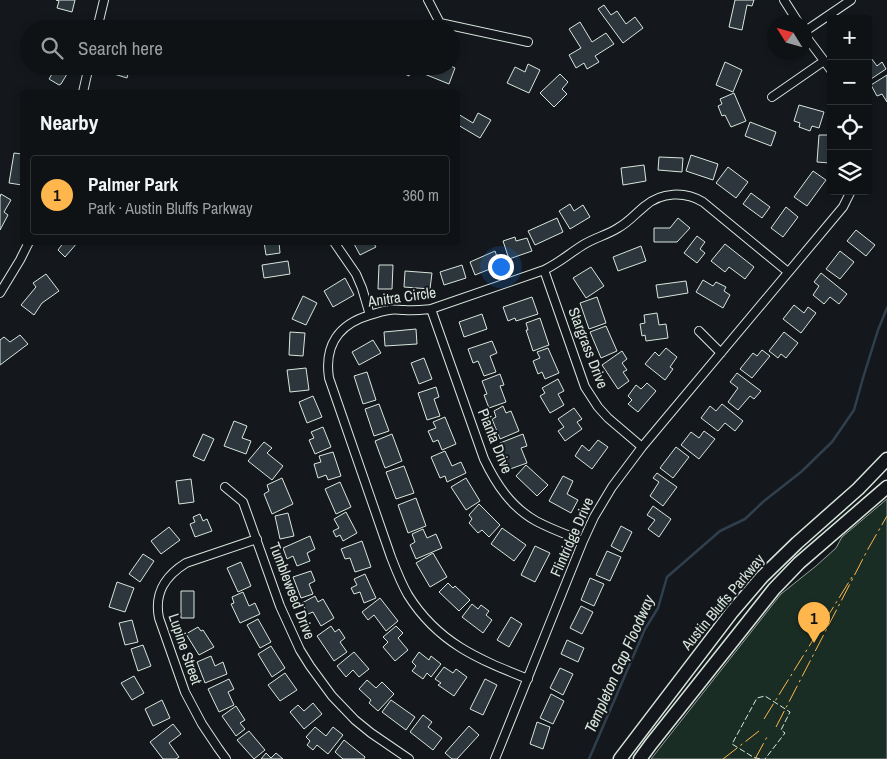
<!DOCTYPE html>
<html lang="en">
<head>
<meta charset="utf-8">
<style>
	:root { --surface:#0f1215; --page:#181b1e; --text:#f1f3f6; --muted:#9b9ea0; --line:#2f3234; --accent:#ffb74d }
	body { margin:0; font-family:"Archivo Narrow",sans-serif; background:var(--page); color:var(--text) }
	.controls { position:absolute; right:15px; top:15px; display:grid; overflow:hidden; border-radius:5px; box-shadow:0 2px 8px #0003 }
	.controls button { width:45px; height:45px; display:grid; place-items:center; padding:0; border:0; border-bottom:1px solid var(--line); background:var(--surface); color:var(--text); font:25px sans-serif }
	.compass { position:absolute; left:767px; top:15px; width:45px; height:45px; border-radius:50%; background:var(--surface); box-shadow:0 2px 8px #0003; rotate:307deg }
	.you { position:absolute; left:500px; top:266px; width:18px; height:18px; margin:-12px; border:4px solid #fff; border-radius:50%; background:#1a73e8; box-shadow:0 0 0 8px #1a73e833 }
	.badge { display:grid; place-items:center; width:32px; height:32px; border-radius:50%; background:var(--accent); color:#111; font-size:16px; font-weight:700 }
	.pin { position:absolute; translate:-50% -41px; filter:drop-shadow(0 1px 2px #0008) }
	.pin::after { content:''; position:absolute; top:26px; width:18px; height:15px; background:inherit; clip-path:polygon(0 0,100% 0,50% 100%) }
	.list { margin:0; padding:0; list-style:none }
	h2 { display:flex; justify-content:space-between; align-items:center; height:65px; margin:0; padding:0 20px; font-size:21px }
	h2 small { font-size:16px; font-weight:400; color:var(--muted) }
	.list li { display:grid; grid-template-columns:32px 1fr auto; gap:15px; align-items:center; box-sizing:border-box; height:80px; margin:0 10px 10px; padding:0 10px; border:1px solid var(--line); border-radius:5px }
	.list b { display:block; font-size:19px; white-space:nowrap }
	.list p { margin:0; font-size:16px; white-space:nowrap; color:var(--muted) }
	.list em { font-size:16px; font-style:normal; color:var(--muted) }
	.icon { flex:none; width:28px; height:28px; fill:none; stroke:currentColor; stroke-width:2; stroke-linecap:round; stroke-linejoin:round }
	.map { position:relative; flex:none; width:887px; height:759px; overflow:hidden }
	.search { position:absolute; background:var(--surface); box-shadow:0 2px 8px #0003; left:20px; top:20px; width:440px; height:55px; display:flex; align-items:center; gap:12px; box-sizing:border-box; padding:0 18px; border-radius:28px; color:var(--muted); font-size:19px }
	.panel { position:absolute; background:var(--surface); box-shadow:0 2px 8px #0003; left:20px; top:90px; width:440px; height:155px; border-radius:5px }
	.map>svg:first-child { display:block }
	.green { fill:#1a2d24; stroke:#939e99 }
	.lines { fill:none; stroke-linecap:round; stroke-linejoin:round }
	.stream { stroke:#2f3f4d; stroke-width:2.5 }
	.building { fill:#2c363c; stroke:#d8e6dc }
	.minor-casing { stroke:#d8e6dc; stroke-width:10 }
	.primary-casing { stroke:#d8e6dc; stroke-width:15 }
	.minor { stroke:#14181c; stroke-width:8 }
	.primary { stroke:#14181c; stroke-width:12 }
	.fence { stroke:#d8e6dc; stroke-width:1; stroke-dasharray:6 2.5; stroke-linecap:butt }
	.power { stroke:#ffb74d; stroke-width:1; stroke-dasharray:18 4 2.5 4; stroke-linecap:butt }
	.labels { text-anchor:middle; stroke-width:4; stroke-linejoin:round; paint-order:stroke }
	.street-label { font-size:15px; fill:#d8e6dc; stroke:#14181c }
	.water-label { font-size:16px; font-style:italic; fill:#d8e6dc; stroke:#14181c }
</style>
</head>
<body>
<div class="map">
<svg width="887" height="759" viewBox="0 0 887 759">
	<rect width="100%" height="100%" fill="#14181c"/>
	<!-- green -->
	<path class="green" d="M 887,499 L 887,759 L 651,759 L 781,594 L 816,566 L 836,548 L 842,537 Z"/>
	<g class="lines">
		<!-- stream -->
		<path class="stream" d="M 589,759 L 645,629 L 658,608 L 667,577 L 720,531 L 745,519 L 764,501 L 801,472 L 832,442 L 854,410 L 863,378 L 878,330 L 887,308"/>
	</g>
	<!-- building -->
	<path class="building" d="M 56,0 L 75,0 L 72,12 L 57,8 L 59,1 Z
		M 735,0 L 754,0 L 752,6 L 747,5 L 742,30 L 729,27 Z
		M 604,5 L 611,15 L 617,11 L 626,24 L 635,17 L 643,28 L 623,43 L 598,9 Z
		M 580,22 L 592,42 L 606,33 L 614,44 L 595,56 L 599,62 L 587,69 L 584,63 L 576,68 L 569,55 L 581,48 L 569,29 Z
		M 868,54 L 877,66 L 882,62 L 886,69 L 868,81 Z
		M 725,62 L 742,70 L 733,92 L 716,85 Z
		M 528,64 L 540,70 L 529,93 L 507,83 L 515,67 L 525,72 Z
		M 44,66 L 56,66 L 55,67 L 67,74 L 61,84 L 59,85 L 49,79 L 52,74 L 50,70 Z
		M 116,66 L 130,66 L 127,78 L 114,74 Z
		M 406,66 L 451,66 L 455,68 L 449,84 L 412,69 L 409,76 L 403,73 Z
		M 560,74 L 568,82 L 562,89 L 567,94 L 554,107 L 540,93 Z
		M 887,75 L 887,102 L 882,94 L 877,96 L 871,85 Z
		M 734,93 L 746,121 L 731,127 L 725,115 L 722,116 L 718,106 L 722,104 L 720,99 Z
		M 799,105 L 824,112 L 819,128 L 812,126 L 810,131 L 799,127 L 800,123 L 794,121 Z
		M 478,113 L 491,120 L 480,138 L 458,125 L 458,114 L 473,123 Z
		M 750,122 L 776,132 L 771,146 L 745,136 Z
		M 819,135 L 831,135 L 830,163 L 817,162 Z
		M 14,153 L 22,154 L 22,185 L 9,183 Z
		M 691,155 L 718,164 L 713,180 L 686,171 Z
		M 659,157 L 683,158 L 682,172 L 658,170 Z
		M 644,165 L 646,181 L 623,185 L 621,168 Z
		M 728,167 L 748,182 L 736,198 L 716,183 Z
		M 813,171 L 826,180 L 807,206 L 794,197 Z
		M 751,193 L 770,207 L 762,218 L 743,204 Z
		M 1,194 L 11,200 L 4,212 L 8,215 L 0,230 L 0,197 Z
		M 570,204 L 574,211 L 583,205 L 590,217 L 570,229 L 559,211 Z
		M 786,207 L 798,217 L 783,237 L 771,228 Z
		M 557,218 L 563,232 L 535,245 L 528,231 Z
		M 678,218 L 690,228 L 677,242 L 654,242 L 654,228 L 670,228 Z
		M 856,230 L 875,245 L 866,256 L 847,241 Z
		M 697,236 L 705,242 L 700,249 L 705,253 L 697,263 L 684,253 Z
		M 515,237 L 516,241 L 527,238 L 532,251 L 509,259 L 503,241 Z
		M 64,242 L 78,242 L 65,257 L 58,250 Z
		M 264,242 L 279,242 L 280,253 L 266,255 Z
		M 353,242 L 373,242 L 376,247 L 360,255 Z
		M 725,244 L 754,267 L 745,279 L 729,267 L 725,272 L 711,261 Z
		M 641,246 L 646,261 L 618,271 L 613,257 Z
		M 495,251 L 500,265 L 475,275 L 470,262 Z
		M 840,251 L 854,262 L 840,279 L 826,269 Z
		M 288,261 L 290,274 L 264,278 L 262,265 Z
		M 379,265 L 393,265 L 392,289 L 378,289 Z
		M 462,265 L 466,278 L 444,285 L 440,272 Z
		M 591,267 L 604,286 L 586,298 L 573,278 Z
		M 405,271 L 432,273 L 430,289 L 404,287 Z
		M 821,273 L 847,294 L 839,304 L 830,297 L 824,304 L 813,295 L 819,286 L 814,282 Z
		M 46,274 L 59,291 L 42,303 L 34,315 L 21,305 L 36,287 L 33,283 Z
		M 345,278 L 354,295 L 333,307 L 324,291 Z
		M 703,280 L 713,286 L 716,282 L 726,287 L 724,291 L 730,295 L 723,308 L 696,292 Z
		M 686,281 L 688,293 L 658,298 L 656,285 Z
		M 303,296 L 317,303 L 306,325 L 292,319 Z
		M 532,297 L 538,314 L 516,321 L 515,318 L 508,321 L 503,307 Z
		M 597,297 L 606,323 L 589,329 L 580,303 Z
		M 794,305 L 804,313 L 808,307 L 816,313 L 801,333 L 783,319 Z
		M 657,313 L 659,325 L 666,324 L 668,338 L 646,341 L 645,335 L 642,336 L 640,324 L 645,323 L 644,315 Z
		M 482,314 L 487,329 L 464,337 L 459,322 Z
		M 540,318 L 549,345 L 533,351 L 526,330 L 528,330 L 526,323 Z
		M 606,326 L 617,351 L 601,358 L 590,332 Z
		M 416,329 L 417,344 L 385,346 L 384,332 Z
		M 290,332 L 305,333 L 303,356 L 289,355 Z
		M 784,332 L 798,343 L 786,358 L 781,354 L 778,358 L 769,351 Z
		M 20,335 L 28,344 L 0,365 L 0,340 L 4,337 L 10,342 Z
		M 373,340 L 381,353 L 359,365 L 352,352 Z
		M 492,341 L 497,353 L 490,356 L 496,372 L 484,376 L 478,361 L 473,363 L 468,349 Z
		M 548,348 L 559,373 L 545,379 L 542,372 L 538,374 L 533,361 L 540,358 L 537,352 Z
		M 666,348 L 677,357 L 670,367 L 673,369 L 665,380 L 645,364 L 655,352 L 659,356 Z
		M 762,350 L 770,356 L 752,378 L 740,369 L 753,353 L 757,356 Z
		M 622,351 L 627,359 L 622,363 L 627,370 L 623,372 L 629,381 L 618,389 L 602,365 Z
		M 424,358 L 432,379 L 419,384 L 411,363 Z
		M 306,368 L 309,390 L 290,392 L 287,370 Z
		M 367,372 L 376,400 L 363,404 L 354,376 Z
		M 737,373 L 761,391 L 754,399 L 750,396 L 738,410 L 728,402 L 738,388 L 730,382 Z
		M 500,374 L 504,385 L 500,386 L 506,402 L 489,408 L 484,395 L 487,394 L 482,381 Z
		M 558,379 L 564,391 L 558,394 L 564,405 L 550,413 L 540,396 L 545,393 L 542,388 Z
		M 647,383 L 656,391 L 638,412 L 628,404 L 632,400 L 628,396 L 636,385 L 641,389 Z
		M 436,387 L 439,397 L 434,399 L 440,416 L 427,420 L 418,393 Z
		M 313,396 L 322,417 L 307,423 L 299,402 Z
		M 379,404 L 389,431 L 374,436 L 365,409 Z
		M 722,404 L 743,421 L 735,431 L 725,423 L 718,431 L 701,418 L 710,406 L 716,411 Z
		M 503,406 L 506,413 L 511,411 L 519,431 L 500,439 L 492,419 L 496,417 L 494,411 Z
		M 574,408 L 582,419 L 577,422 L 582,429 L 565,441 L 558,431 L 564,427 L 558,419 Z
		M 445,417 L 456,444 L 442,450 L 438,440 L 433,442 L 428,431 L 436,428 L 433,422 Z
		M 234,421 L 247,426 L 242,438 L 251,441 L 246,454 L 224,446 Z
		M 323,427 L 331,447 L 315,454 L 309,440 L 314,438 L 311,432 Z
		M 704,431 L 715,439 L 699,459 L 681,445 L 691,432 L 699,438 Z
		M 203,434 L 214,439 L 204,461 L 193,456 Z
		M 392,434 L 402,461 L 385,468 L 375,441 Z
		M 523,434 L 527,446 L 521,448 L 527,463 L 510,469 L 500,443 Z
		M 598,440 L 608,447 L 592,469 L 575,456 L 582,445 L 589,451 Z
		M 264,442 L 272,448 L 267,453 L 283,466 L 272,480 L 248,461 Z
		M 676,447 L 689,457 L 673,478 L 660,468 Z
		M 445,451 L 452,466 L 461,462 L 466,473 L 447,482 L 445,476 L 440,478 L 431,457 Z
		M 333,452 L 341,476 L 328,480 L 326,475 L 318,478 L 314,464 L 321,462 L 319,456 Z
		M 526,465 L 548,485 L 537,496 L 516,476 Z
		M 404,466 L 414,493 L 396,499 L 386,472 Z
		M 657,473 L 677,487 L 663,506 L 650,496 L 659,482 L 653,478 Z
		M 563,476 L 573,481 L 567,494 L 578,500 L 571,513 L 549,501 Z
		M 282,478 L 293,504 L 272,514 L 264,494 L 269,491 L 267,485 Z
		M 466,478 L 480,501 L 466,510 L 451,487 Z
		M 191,479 L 194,502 L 179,504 L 176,481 Z
		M 340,482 L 351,507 L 336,514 L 325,489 Z
		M 416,498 L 426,526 L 408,533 L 398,505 Z
		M 479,504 L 500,525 L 489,537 L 482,530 L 478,533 L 469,523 L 472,519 L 469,515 Z
		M 653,506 L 671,519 L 659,537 L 648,529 L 655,520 L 647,515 Z
		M 346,512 L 357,533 L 343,541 L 340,535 L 336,537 L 333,531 L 339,528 L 334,519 Z
		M 288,513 L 294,536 L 280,539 L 275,516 Z
		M 200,514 L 203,521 L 207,519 L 212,531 L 195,537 L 190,524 L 195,522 L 193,517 Z
		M 621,526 L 632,532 L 622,552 L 611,546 Z
		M 169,527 L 180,540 L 161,554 L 151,541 Z
		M 502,528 L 526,545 L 514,561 L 491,544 Z
		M 423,529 L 427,538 L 436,534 L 442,548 L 416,559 L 410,545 L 415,542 L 412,534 Z
		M 310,536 L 315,549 L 307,553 L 310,561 L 297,566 L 293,556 L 287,559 L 283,548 Z
		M 362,541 L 371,567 L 355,572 L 350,558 L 345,559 L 341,549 Z
		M 535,546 L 550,553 L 535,582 L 521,575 Z
		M 607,551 L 621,557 L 610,581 L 596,575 Z
		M 433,553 L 447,577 L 430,587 L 416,563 Z
		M 143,554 L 154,561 L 140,582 L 129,574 Z
		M 241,562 L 251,586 L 238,592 L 227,568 Z
		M 311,571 L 315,581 L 309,584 L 313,594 L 301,598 L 293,577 Z
		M 365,574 L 376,598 L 364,603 L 360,592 L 354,594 L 351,588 L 357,585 L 354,579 Z
		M 590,578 L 604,584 L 594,606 L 581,600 Z
		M 117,582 L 134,588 L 125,612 L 109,607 Z
		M 448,583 L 453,588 L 455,586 L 470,600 L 459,611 L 439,592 Z
		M 181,591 L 194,591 L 194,618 L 181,618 Z
		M 243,592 L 249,606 L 255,603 L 260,614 L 240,623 L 231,604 L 234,603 L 232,597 Z
		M 315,596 L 318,602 L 323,599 L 334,618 L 321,626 L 313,612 L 308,614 L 302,603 Z
		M 380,598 L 398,621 L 386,631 L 374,615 L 368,620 L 362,612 Z
		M 472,604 L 478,609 L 481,605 L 489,611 L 486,615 L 492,620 L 483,633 L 462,617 Z
		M 581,606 L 593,612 L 582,634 L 570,628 Z
		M 511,617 L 522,624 L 509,647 L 497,640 Z
		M 258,619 L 271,642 L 260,648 L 247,625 Z
		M 132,620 L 138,642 L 125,645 L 119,623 Z
		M 331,626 L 335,632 L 339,629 L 345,638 L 340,642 L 347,652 L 334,661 L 317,636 Z
		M 396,626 L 403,633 L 398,638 L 408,650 L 395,661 L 383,647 L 388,642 L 383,637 Z
		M 198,627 L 201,631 L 203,630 L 214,647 L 199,655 L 186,634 Z
		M 567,640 L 584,648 L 578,662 L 561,654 Z
		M 143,645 L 151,666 L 138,671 L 131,649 Z
		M 271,646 L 285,668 L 272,677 L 258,654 Z
		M 354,652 L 369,669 L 359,677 L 353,670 L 346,677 L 337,666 Z
		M 419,652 L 429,660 L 431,656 L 441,664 L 431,677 L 427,673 L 423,679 L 412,671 L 416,666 L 412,662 Z
		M 211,656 L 215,666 L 223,662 L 227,674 L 205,683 L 197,662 Z
		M 444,667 L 453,673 L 456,669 L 467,677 L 454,696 L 438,685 L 441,683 L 435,679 Z
		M 560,668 L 573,674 L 563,695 L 550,688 Z
		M 285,673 L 297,690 L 280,701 L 268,685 Z
		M 134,676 L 144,693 L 132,700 L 121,683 Z
		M 229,679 L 234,689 L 228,692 L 234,705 L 219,712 L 208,689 Z
		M 485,679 L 497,685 L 483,715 L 470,709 Z
		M 367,680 L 376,688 L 382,682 L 394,694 L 378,711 L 369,703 L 371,700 L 359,689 Z
		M 551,694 L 564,701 L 553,724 L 540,718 Z
		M 162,700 L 170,718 L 153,726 L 145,709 Z
		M 391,700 L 415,717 L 406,730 L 382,712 Z
		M 313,703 L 322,714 L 304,729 L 290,712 L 298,705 L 304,711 Z
		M 236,706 L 245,720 L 240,723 L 245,729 L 236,736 L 222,716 Z
		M 423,715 L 432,722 L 428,727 L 442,738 L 433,750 L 410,732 Z
		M 537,722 L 550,727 L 543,749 L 530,744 Z
		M 173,724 L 181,734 L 169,743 L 179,757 L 176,759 L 163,759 L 150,742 Z
		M 469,726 L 479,735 L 457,759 L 452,759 L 445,753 Z
		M 315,727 L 326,736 L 333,727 L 343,735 L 328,754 L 317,745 L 313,750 L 307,745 L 310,741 L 306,737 Z
		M 249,731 L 265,750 L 254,759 L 237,740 Z
		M 344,740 L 365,757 L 364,759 L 343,759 L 335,752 Z
		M 266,753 L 271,758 L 276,753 L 283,759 L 261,759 Z"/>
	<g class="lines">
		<!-- minor casing -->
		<g class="minor-casing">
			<path id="minor" d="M 428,0 L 440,23 L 528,42
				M 784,0 L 798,22
				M 97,29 L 104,0
				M 804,32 L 851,0
				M 804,34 L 831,70
				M 83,92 L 89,66
				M 772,97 L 824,61
				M 334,242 L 356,274 L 362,288 L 370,315
				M 544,270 L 585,387 L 598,407 L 608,418 L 642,447
				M 0,293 L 20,260 L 29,242
				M 431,309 L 484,459 C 496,484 511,507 536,521 C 551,529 567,535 583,541
				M 699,331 L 721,353
				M 225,487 L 243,502 L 280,606 L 300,650 L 310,666 L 332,696 L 355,720 L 371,733 L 409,759
				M 528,679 C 478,659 438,643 408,595 C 401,583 396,570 391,557 L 329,378 C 324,345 339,324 370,315 C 376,313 383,311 389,310 C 394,309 399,310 404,310 C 414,311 422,310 431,309 L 544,270 C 559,263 570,253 583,245 C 594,238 607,235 618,228 C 629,222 636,213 645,206 C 661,192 685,191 703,202 L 788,272
				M 226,759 L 218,748 L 202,724 L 185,692 L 159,618 C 154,593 165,576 186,563 L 257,539
				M 495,759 L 583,541 L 594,517 L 612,487 L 642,447 L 843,207 L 851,191"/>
		</g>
		<!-- primary casing -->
		<g class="primary-casing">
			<path id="primary" d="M 620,759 L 732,612 L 762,577 L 797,543 L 858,489 L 887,459
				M 640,759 L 651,744 L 774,589 L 799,563 L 887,487"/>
		</g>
		<!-- minor -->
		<use href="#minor" class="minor"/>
		<!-- primary -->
		<use href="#primary" class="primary"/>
		<!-- fence -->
		<path class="fence" d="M 760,759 L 753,757 L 732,744 L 757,698 L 765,696 L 790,712 L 781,730 L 785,733 L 765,759"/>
		<!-- power -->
		<path class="power" d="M 764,719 L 852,577
			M 776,727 L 868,549 L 887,516
			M 723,759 L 759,731
			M 755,759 L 767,737"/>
	</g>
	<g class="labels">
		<!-- street labels -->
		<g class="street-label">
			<text transform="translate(402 297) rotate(-8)" y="5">Anitra Circle</text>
			<text transform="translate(588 348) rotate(69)" y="5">Stargrass Drive</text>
			<text transform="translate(495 441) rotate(68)" y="5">Pianta Drive</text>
			<text transform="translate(572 537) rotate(-66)" y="5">Flintridge Drive</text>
			<text transform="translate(292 591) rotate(69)" y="5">Tumbleweed Drive</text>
			<text transform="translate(723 602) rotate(-50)" y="5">Austin Bluffs Parkway</text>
			<text transform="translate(185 649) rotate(71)" y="5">Lupine Street</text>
		</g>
		<!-- water labels -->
		<g class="water-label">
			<text transform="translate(619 664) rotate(-66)" y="6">Templeton Gap Floodway</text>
		</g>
	</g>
</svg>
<div class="controls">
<button>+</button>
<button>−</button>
<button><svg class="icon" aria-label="locate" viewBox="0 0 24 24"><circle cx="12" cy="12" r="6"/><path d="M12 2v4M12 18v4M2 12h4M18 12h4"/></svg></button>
<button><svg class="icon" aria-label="layers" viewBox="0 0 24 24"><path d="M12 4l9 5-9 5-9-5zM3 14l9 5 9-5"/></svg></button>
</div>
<svg class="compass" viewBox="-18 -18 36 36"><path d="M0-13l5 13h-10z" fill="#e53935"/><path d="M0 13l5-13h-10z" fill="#9b9ea0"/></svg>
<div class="you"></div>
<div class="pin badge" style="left:814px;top:643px">1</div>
<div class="search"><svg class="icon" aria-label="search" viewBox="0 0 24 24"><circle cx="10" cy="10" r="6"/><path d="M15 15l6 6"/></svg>Search here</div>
<section class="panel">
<h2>Nearby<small></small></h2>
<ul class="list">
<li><span class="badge">1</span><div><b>Palmer Park</b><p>Park · Austin Bluffs Parkway</p></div><em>360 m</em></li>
</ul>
</section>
</div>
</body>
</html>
